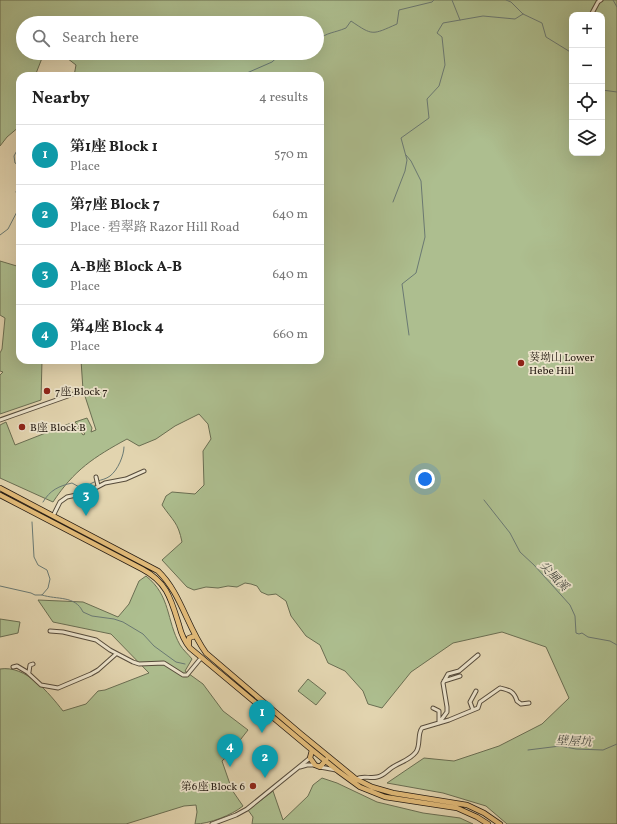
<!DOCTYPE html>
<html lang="en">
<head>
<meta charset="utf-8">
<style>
	:root { --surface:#fff; --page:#f6f6f6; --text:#222; --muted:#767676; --line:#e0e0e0; --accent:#b45309 }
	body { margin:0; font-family:Vollkorn,"Noto Serif TC",serif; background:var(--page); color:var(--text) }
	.controls { position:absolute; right:12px; top:12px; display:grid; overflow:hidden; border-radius:8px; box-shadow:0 4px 16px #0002 }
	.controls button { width:36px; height:36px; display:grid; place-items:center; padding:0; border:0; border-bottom:1px solid var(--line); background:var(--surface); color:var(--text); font:20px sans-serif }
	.you { position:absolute; left:425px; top:479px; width:14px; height:14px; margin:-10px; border:3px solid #fff; border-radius:50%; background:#1a73e8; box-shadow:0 0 0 6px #1a73e833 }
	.badge { display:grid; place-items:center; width:26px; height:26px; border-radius:50%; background:var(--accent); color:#fff; font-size:13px; font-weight:700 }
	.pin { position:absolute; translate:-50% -33px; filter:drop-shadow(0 1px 2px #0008) }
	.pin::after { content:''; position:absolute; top:21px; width:14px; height:12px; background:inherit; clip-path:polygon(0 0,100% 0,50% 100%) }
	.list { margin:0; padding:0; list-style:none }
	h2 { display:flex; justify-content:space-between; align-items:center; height:52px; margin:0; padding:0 16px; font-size:17px }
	h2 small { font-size:13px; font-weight:400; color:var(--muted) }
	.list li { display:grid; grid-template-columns:26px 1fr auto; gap:12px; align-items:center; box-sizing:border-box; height:60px; padding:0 16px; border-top:1px solid var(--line) }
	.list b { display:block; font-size:15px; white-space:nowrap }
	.list p { margin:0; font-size:13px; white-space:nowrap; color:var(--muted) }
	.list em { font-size:13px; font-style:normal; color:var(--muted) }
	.icon { flex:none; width:22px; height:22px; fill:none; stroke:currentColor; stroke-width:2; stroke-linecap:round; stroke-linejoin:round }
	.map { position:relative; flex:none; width:617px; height:824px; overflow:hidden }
	.search { position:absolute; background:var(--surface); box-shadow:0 4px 16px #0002; left:16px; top:16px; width:308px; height:44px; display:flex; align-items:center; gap:10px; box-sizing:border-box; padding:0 14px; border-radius:22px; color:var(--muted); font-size:15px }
	.panel { position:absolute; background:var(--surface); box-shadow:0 4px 16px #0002; left:16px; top:72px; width:308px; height:292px; border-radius:12px }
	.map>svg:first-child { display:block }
	.green { fill:#adbe8f; stroke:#6a6e52; fill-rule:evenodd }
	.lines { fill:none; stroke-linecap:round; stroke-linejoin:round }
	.stream { stroke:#6a7973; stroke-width:1 }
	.street-casing { stroke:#564b3b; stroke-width:5 }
	.primary-casing { stroke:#271d14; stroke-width:6 }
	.street { stroke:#ece3cb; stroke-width:3 }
	.primary { stroke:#e1ba78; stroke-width:4.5 }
	.poi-dot { fill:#8f2418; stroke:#ece3cb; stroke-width:1.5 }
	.labels { text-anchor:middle; stroke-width:3.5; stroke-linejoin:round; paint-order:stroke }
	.poi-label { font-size:11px; fill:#271d14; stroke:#ece3cb; text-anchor:start }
	.water-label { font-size:12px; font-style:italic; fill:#484b43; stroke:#ece3cb }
</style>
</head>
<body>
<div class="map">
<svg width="617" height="824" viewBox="0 0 617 824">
	<rect width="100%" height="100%" fill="#e2d4af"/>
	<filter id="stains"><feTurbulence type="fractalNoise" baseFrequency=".005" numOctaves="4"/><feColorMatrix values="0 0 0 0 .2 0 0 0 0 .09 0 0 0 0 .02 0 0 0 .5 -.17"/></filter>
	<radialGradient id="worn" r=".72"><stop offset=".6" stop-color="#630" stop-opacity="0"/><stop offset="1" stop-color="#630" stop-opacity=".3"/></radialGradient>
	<!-- green -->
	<path class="green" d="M 0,0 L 617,0 L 617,824 L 507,824 L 486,806 L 443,793 L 387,783 L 424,758 L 454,761 L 499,746 L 542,724 L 569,698 L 546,647 L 502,632 L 453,643 L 411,672 L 382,708 L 368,704 L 363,691 L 345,671 L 328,663 L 320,645 L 306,636 L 291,616 L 286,601 L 276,594 L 268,595 L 261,592 L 257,586 L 251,584 L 245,583 L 237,587 L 228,586 L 218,588 L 206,587 L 194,590 L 187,587 L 162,560 L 182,542 C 178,522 173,521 162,505 L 166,496 L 172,492 L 195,494 L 204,485 L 203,451 L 211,439 L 208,424 L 199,414 L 175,426 L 156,439 L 139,446 L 127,439 C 94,457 74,470 53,502 L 0,478 L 0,425 L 6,422 L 15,445 L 71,423 L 76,425 L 83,435 L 85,434 L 75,422 L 87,418 L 92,428 L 91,432 L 96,430 L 83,390 L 81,360 L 320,360 L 320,76 L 74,76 L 76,65 L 63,55 L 53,53 L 317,53 L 317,23 L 23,23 L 23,53 L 44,53 L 35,76 L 20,76 L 20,126 L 7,137 L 0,146 ZM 572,15 L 602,15 L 602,153 L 572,153 Z
		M 0,261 L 20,267 L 20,360 L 42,360 L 41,400 L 0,414 L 0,375 L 3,372 L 0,371 L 0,353 L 2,349 L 5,318 L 0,315 Z
		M 146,576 C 171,596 166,620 180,645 C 183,650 188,654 192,659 L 185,671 L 203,684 L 223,711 L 248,730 L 237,744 L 238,746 L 222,761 L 232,790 L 243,806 C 232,815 209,824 195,824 L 197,812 L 196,805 L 184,806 L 126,824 L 0,824 L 0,669 C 26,665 49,693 63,711 L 86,704 L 98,691 L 105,690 L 149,673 L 111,634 L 53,622 L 38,600 L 83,602 L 118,617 L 129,604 L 139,581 Z
		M 0,619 L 20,622 L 18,633 L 0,637 Z
		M 308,679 L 326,693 L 316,705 L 298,691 Z
		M 322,778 L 337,783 L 377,802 L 423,813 L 460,818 L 473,824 L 252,824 L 253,817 L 248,810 L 273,791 L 283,820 L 308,796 L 313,785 Z"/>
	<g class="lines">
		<!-- stream -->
		<path class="stream" d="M 452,0 L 460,20
			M 506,0 L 511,2 L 523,14 L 542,23 L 546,37 L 572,53
			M 613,0 L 617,7
			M 317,40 C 328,32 334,33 346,28 L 351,21 C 373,36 372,35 397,24 L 399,10 L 432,2 L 434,0
			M 240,76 L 272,62 L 282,53
			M 602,90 L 617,92
			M 20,145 L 14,156 L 15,163 L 20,166
			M 406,155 L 411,161 L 421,181 L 425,237 L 416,273 L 402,284 L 409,335
			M 20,188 L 17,189 L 16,192 L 20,199
			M 393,202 L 405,171 L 407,160 L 401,138 L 429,118 L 427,99 L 439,86 L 445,65 L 442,37 L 437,33 L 443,23 L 483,16 L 515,19 L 523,14
			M 0,235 L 8,229 L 20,206
			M 484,500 L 510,533 L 520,552 L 534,565 L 570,605 L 575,616 L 576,633 L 579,634 L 582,633 L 588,637 L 610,641 L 617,645
			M 43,502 C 50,490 59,486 72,483 L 81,488 L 84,489 C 93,479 102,482 110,476 C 118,470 124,455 124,447
			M 0,586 L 31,593 L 35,595 L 42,595 L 48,588 L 50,579 L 47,570 L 38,565 L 34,557 L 32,522
			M 42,595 C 57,600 75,595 83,612 L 92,616 L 114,619 L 123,622 L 143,634 L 154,646 L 176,662 L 185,664
			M 528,750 L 560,746 L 576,749 L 603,750 L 617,744"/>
		<!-- street casing -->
		<g class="street-casing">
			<path id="street" d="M 591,15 L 598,2 L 601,0
				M 0,420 L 82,391
				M 96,477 L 98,486
				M 53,516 L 60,502 L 67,497 L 86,493 L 105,483 L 126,479 L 144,471
				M 50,631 L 63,632 L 96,640 L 110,650 L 133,662 L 139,664 L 164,663 L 183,675 L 187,675 L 201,658
				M 13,667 L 17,666 L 27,672 L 41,685 L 58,688 L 91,674 L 98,670 L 116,654
				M 29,672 L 30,665 L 33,664
				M 444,681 L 460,676
				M 433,708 L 439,711 L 439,723
				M 473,710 L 470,702 L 476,691
				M 439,723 L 447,712 L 447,707 L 443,683 L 448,674 L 459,671 L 478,655
				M 300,767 L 307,765 L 315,765
				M 320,767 L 336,770
				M 356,779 C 363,775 370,779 377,777 C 383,776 386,772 390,769 C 399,762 409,761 416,752 C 421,745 417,734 422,728 L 449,720 L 478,708 L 480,702 L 500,688 C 509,690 514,691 517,701 L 521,704 L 529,703
				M 212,824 L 236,815 L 247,809 L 310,758"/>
		</g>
		<!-- primary casing -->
		<g class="primary-casing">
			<path id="primary" d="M 0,488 L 158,571 C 181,593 187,627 206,653 L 301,734 L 356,779 L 372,787 L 393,793 L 467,805 L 484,813 L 500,824
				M 0,495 L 142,569 C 167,582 171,599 179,625 C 181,633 184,641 190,648 L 312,750 L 338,771 L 360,787 L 385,797 L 457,808 L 477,817 L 488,824
				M 189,646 L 189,638 L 195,636
				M 312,750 L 310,758 L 315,765 L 320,767 L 326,760"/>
		</g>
		<!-- street -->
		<use href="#street" class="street"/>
		<!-- primary -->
		<use href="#primary" class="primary"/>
	</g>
	<!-- markers -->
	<g class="poi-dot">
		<circle cx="521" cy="363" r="4"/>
		<circle cx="47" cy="391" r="4"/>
		<circle cx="22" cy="427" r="4"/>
		<circle cx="253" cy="786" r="4"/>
	</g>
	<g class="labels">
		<!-- poi labels -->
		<g class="poi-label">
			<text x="529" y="361">葵坳山 Lower<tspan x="529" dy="13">Hebe Hill</tspan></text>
			<text x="55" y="395">7座 Block 7</text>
			<text x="30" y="431">B座 Block B</text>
			<text x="245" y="790" text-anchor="end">第6座 Block 6</text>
		</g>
		<!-- water labels -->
		<g class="water-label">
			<text transform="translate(554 576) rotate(46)" y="4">尖風溪</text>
			<text transform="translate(574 741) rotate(3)" y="4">壁屋坑</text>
		</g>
	</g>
	<rect width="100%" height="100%" filter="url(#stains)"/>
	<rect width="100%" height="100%" fill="url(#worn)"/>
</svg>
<div class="controls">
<button>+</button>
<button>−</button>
<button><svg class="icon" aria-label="locate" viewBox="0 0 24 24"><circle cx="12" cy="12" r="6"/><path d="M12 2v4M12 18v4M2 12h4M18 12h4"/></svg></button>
<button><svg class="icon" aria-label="layers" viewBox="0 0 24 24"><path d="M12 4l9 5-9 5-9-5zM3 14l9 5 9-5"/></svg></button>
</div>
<div class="you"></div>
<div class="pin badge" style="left:262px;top:733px;background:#0f9aa8">1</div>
<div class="pin badge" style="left:265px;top:778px;background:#0f9aa8">2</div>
<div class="pin badge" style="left:86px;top:516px;background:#0f9aa8">3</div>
<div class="pin badge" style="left:230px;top:767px;background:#0f9aa8">4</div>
<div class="search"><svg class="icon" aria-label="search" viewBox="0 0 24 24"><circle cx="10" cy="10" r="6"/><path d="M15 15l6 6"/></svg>Search here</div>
<section class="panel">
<h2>Nearby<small>4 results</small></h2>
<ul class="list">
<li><span class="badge" style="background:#0f9aa8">1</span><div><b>第1座 Block 1</b><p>Place</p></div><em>570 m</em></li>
<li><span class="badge" style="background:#0f9aa8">2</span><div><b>第7座 Block 7</b><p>Place · 碧翠路 Razor Hill Road</p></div><em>640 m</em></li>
<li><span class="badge" style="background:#0f9aa8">3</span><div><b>A-B座 Block A-B</b><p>Place</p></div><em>640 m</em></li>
<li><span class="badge" style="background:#0f9aa8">4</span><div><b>第4座 Block 4</b><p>Place</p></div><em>660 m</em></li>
</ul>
</section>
</div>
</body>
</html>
